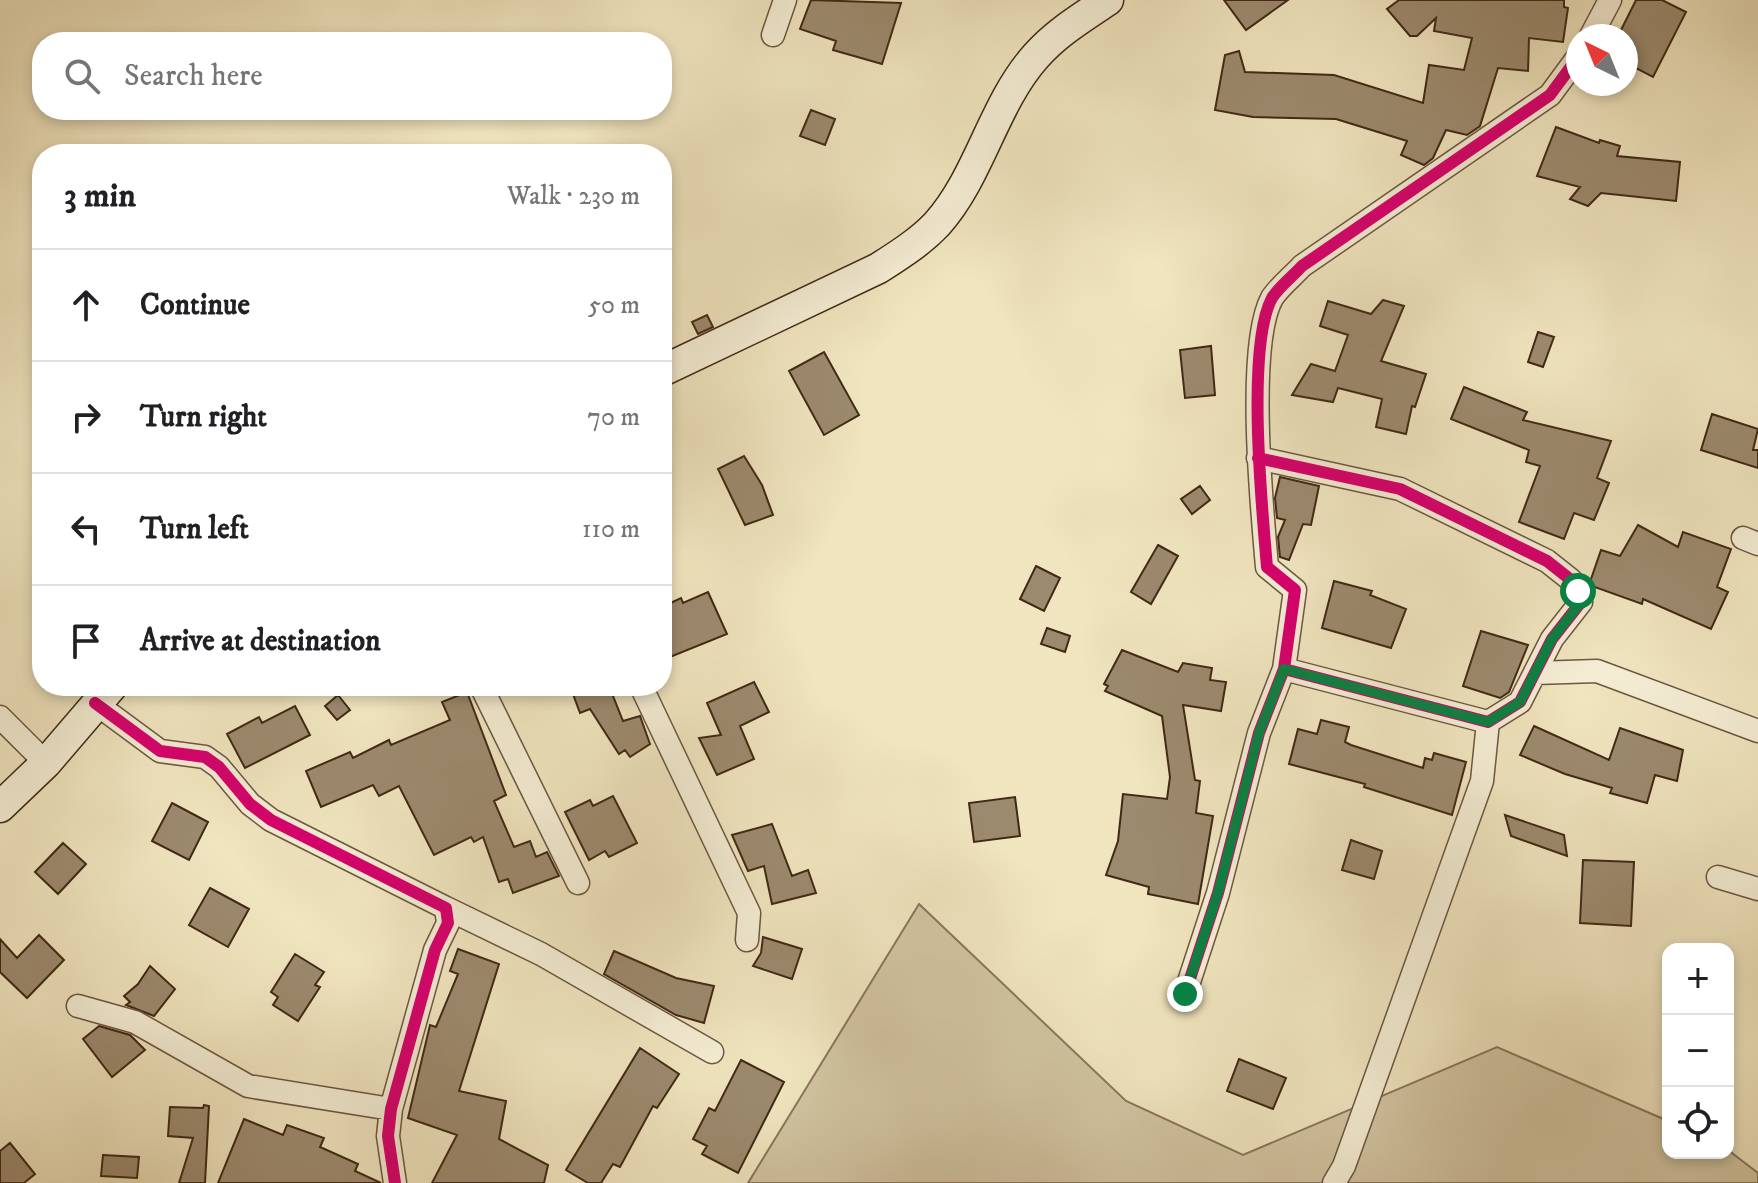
<!DOCTYPE html>
<html lang="en">
<head>
<meta charset="utf-8">
<style>
	:root { --surface:#fff; --page:#f2f2f2; --text:#202124; --muted:#757577; --line:#e0e0e0 }
	body { margin:0; font-family:"IM FELL DW Pica",serif; background:var(--page); color:var(--text) }
	.controls { position:absolute; right:24px; bottom:24px; display:grid; overflow:hidden; border-radius:16px; box-shadow:0 4px 12px #0003 }
	.controls button { width:72px; height:72px; display:grid; place-items:center; padding:0; border:0; border-bottom:2px solid var(--line); background:var(--surface); color:var(--text); font:40px sans-serif }
	.compass { position:absolute; left:1566px; top:24px; width:72px; height:72px; border-radius:50%; background:var(--surface); box-shadow:0 4px 12px #0003; rotate:317deg }
	.stop { position:absolute; width:24px; height:24px; margin:-18px; border:6px solid #0b8043; border-radius:50%; background:#fff }
	.stop.end { background:#0b8043; border-color:#fff; box-shadow:0 2px 8px #0008 }
	.list { margin:0; padding:0; list-style:none }
	h2 { display:flex; justify-content:space-between; align-items:center; height:104px; margin:0; padding:0 32px; font-size:34px }
	h2 small { font-size:26px; font-weight:400; color:var(--muted) }
	.list li { display:grid; grid-template-columns:52px 1fr auto; gap:24px; align-items:center; box-sizing:border-box; height:112px; padding:0 32px; border-top:2px solid var(--line) }
	.list b { display:block; font-size:30px; white-space:nowrap }
	.list em { font-size:26px; font-style:normal; color:var(--muted) }
	.icon { flex:none; width:44px; height:44px; fill:none; stroke:currentColor; stroke-width:2; stroke-linecap:round; stroke-linejoin:round }
	.map { position:relative; flex:none; width:1758px; height:1183px; overflow:hidden }
	.search { position:absolute; background:var(--surface); box-shadow:0 4px 12px #0003; left:32px; top:32px; width:640px; height:88px; display:flex; align-items:center; gap:20px; box-sizing:border-box; padding:0 28px; border-radius:32px; color:var(--muted); font-size:30px }
	.panel { position:absolute; background:var(--surface); box-shadow:0 4px 12px #0003; left:32px; top:144px; width:640px; height:552px; border-radius:32px }
	.map>svg:first-child { display:block }
	.green { fill:#d2c5a2; stroke:#8a765c; stroke-width:2 }
	.building { fill:#9c8a6e; stroke:#412816; stroke-width:2 }
	.lines { fill:none; stroke-linecap:round; stroke-linejoin:round }
	.street-casing { stroke:#6d5740; stroke-width:25 }
	.secondary-casing { stroke:#412816; stroke-width:33 }
	.street { stroke:#f5eed5; stroke-width:22 }
	.secondary { stroke:#f5eed5; stroke-width:30 }
	.cycleway-casing { stroke:#f5eed5; stroke-width:17 }
	.cycleway { stroke:#d6006c; stroke-width:12 }
	.route { stroke:#0b8043; stroke-width:10 }
</style>
</head>
<body>
<div class="map">
<svg width="1758" height="1183" viewBox="0 0 1758 1183">
	<rect width="100%" height="100%" fill="#f0e5bf"/>
	<filter id="stains"><feTurbulence type="fractalNoise" baseFrequency=".0025" numOctaves="4"/><feColorMatrix values="0 0 0 0 .2 0 0 0 0 .09 0 0 0 0 .02 0 0 0 .5 -.17"/></filter>
	<radialGradient id="worn" r=".72"><stop offset=".6" stop-color="#630" stop-opacity="0"/><stop offset="1" stop-color="#630" stop-opacity=".3"/></radialGradient>
	<!-- green -->
	<path class="green" d="M 919,904 L 1126,1101 L 1243,1155 L 1497,1047 L 1668,1121 L 1668,1153 L 1728,1150 L 1758,1173 L 1758,1183 L 748,1183 Z"/>
	<!-- building -->
	<path class="building" d="M 811,0 L 901,3 L 882,64 L 833,50 L 836,41 L 800,29 Z
		M 1224,0 L 1288,0 L 1246,30 Z
		M 1399,0 L 1564,0 L 1564,7 L 1568,8 L 1563,42 L 1529,38 L 1528,71 L 1498,68 L 1480,126 L 1467,135 L 1446,130 L 1433,158 L 1424,165 L 1401,155 L 1407,141 L 1336,119 L 1253,117 L 1215,110 L 1225,55 L 1239,51 L 1245,72 L 1334,75 L 1423,103 L 1429,65 L 1464,70 L 1472,38 L 1434,31 L 1436,18 L 1417,36 L 1410,36 L 1387,9 Z
		M 1636,0 L 1662,0 L 1686,12 L 1653,77 L 1626,63 L 1626,36 L 1618,36 Z
		M 811,110 L 835,119 L 825,145 L 800,136 Z
		M 1556,127 L 1599,143 L 1600,140 L 1620,146 L 1617,156 L 1680,162 L 1676,201 L 1601,193 L 1588,206 L 1570,199 L 1580,187 L 1537,176 Z
		M 1383,300 L 1404,306 L 1381,361 L 1426,374 L 1415,407 L 1412,406 L 1406,434 L 1376,427 L 1382,399 L 1338,388 L 1333,402 L 1292,395 L 1311,364 L 1335,371 L 1348,335 L 1320,326 L 1328,301 L 1371,314 Z
		M 707,315 L 713,327 L 698,334 L 692,322 Z
		M 1538,332 L 1554,337 L 1543,367 L 1528,362 Z
		M 1211,346 L 1215,395 L 1185,398 L 1180,350 Z
		M 824,352 L 859,415 L 824,435 L 789,371 Z
		M 1464,387 L 1527,412 L 1523,420 L 1611,441 L 1597,478 L 1609,483 L 1594,520 L 1574,513 L 1564,539 L 1519,522 L 1540,466 L 1526,462 L 1529,450 L 1451,419 Z
		M 1712,414 L 1758,429 L 1753,450 L 1758,450 L 1758,468 L 1701,450 Z
		M 744,456 L 762,485 L 773,515 L 745,525 L 718,469 Z
		M 1280,477 L 1319,486 L 1311,525 L 1303,524 L 1289,560 L 1280,557 L 1278,537 L 1285,520 L 1277,518 L 1275,498 Z
		M 1200,486 L 1210,500 L 1192,514 L 1181,499 Z
		M 1638,525 L 1678,547 L 1683,532 L 1731,549 L 1717,587 L 1728,592 L 1711,629 L 1643,599 L 1642,604 L 1589,585 L 1601,550 L 1620,556 Z
		M 1158,545 L 1178,556 L 1151,604 L 1131,592 Z
		M 1036,566 L 1060,578 L 1044,611 L 1020,599 Z
		M 1334,581 L 1372,591 L 1370,595 L 1406,609 L 1391,648 L 1322,628 Z
		M 708,592 L 727,634 L 670,657 L 662,641 L 662,607 L 681,598 L 683,603 Z
		M 1047,628 L 1070,636 L 1065,652 L 1041,644 Z
		M 1481,631 L 1528,645 L 1509,692 L 1500,698 L 1463,686 Z
		M 1122,650 L 1178,672 L 1183,663 L 1212,668 L 1210,680 L 1226,682 L 1221,711 L 1183,705 L 1195,780 L 1200,781 L 1196,813 L 1213,816 L 1198,904 L 1148,894 L 1149,887 L 1106,875 L 1118,841 L 1123,794 L 1167,799 L 1170,777 L 1162,716 L 1105,691 L 1108,686 L 1104,684 Z
		M 754,682 L 769,712 L 740,726 L 754,759 L 717,775 L 699,738 L 721,735 L 707,703 Z
		M 570,686 L 609,686 L 623,721 L 640,716 L 650,744 L 630,757 L 625,750 L 619,754 L 590,709 L 580,713 Z
		M 467,692 L 506,795 L 494,801 L 514,847 L 530,841 L 536,857 L 547,852 L 559,876 L 513,893 L 508,879 L 499,882 L 483,837 L 474,842 L 471,837 L 434,855 L 399,786 L 379,796 L 373,785 L 321,807 L 306,771 L 350,752 L 353,758 L 389,740 L 391,745 L 450,720 L 442,702 Z
		M 338,695 L 350,710 L 337,720 L 325,706 Z
		M 295,706 L 310,735 L 245,768 L 227,734 L 259,717 L 262,723 Z
		M 1321,720 L 1349,727 L 1345,742 L 1351,745 L 1423,768 L 1425,758 L 1432,760 L 1434,753 L 1466,762 L 1452,815 L 1364,787 L 1365,784 L 1289,764 L 1298,729 L 1317,734 Z
		M 1534,726 L 1609,760 L 1620,728 L 1683,750 L 1677,781 L 1655,775 L 1647,803 L 1610,793 L 1612,788 L 1565,774 L 1520,755 Z
		M 613,796 L 637,843 L 609,857 L 605,851 L 589,860 L 565,812 L 590,800 L 593,806 Z
		M 1015,797 L 1020,836 L 974,842 L 969,803 Z
		M 172,803 L 208,822 L 189,860 L 152,841 Z
		M 1505,815 L 1564,835 L 1567,856 L 1511,836 Z
		M 772,824 L 792,876 L 808,870 L 816,893 L 772,904 L 764,866 L 748,871 L 732,835 Z
		M 1351,840 L 1382,851 L 1374,879 L 1342,870 Z
		M 63,843 L 86,864 L 58,894 L 35,872 Z
		M 1583,860 L 1634,862 L 1631,926 L 1580,923 Z
		M 210,888 L 249,909 L 228,947 L 189,925 Z
		M 39,935 L 64,960 L 27,998 L 0,972 L 0,939 L 17,958 Z
		M 763,937 L 802,949 L 792,979 L 753,966 L 761,953 Z
		M 458,949 L 499,964 L 459,1091 L 506,1101 L 499,1139 L 548,1165 L 544,1183 L 432,1183 L 457,1135 L 408,1118 L 430,1025 L 436,1027 L 458,974 L 450,971 Z
		M 614,951 L 676,978 L 714,986 L 704,1023 L 676,1015 L 604,974 Z
		M 295,954 L 324,972 L 315,985 L 320,987 L 298,1021 L 273,1005 L 278,997 L 271,992 Z
		M 150,966 L 175,989 L 154,1016 L 126,1005 L 130,1002 L 124,996 L 138,984 Z
		M 99,1026 L 130,1035 L 145,1050 L 112,1077 L 83,1039 Z
		M 640,1048 L 679,1074 L 657,1108 L 653,1106 L 620,1167 L 613,1164 L 601,1183 L 588,1183 L 566,1170 Z
		M 1239,1059 L 1286,1078 L 1273,1109 L 1227,1091 Z
		M 741,1060 L 784,1082 L 738,1173 L 702,1154 L 707,1146 L 693,1139 L 709,1108 L 715,1111 Z
		M 204,1105 L 209,1106 L 205,1183 L 179,1183 L 193,1138 L 168,1136 L 170,1107 L 203,1108 Z
		M 244,1119 L 283,1135 L 287,1125 L 324,1138 L 320,1147 L 358,1164 L 355,1171 L 381,1183 L 218,1183 Z
		M 10,1143 L 35,1174 L 24,1183 L 0,1183 L 0,1151 Z
		M 103,1155 L 139,1157 L 137,1178 L 101,1176 Z"/>
	<g class="lines">
		<!-- street casing -->
		<g class="street-casing">
			<path id="street" d="M 773,35 L 785,0
				M 1591,36 L 1610,0
				M 1258,458 L 1400,489 L 1547,561 L 1571,580 L 1581,602 L 1552,639 L 1520,702 L 1488,722 L 1284,669
				M 1743,538 L 1758,544
				M 1535,673 L 1597,671 L 1758,731
				M 481,686 L 578,883
				M 641,686 L 749,913 L 747,940
				M 95,703 L 160,751 L 205,757 L 219,767 L 250,804 L 271,820 L 446,908 L 448,923 L 435,950 L 391,1109 L 388,1136 L 395,1183
				M 0,717 L 46,763
				M 1718,877 L 1758,889
				M 446,908 L 541,954 L 712,1052
				M 1185,994 L 1218,893 L 1259,733 L 1284,669 L 1295,590 L 1267,567 C 1262,509 1246,346 1272,298 C 1279,287 1293,276 1302,266 L 1550,95 L 1578,57
				M 78,1006 L 135,1022 L 248,1086 L 391,1109
				M 1334,1183 L 1344,1166 L 1482,781 L 1488,722"/>
		</g>
		<!-- secondary casing -->
		<g class="secondary-casing">
			<path id="secondary" d="M 662,371 L 879,268 C 899,255 920,242 937,224 C 980,176 993,104 1036,56 C 1056,33 1083,17 1108,0
				M 0,807 L 46,763 L 112,686"/>
		</g>
		<!-- street -->
		<use href="#street" class="street"/>
		<!-- secondary -->
		<use href="#secondary" class="secondary"/>
		<!-- cycleway casing -->
		<g class="cycleway-casing">
			<path id="cycleway" d="M 1258,458 L 1400,489 L 1547,561 L 1571,580 L 1581,602 L 1552,639 L 1520,702 L 1488,722 L 1284,669
				M 95,703 L 160,751 L 205,757 L 219,767 L 250,804 L 271,820 L 446,908 L 448,923 L 435,950 L 391,1109 L 388,1136 L 395,1183
				M 1185,994 L 1218,893 L 1259,733 L 1284,669 L 1295,590 L 1267,567 C 1262,509 1246,346 1272,298 C 1279,287 1293,276 1302,266 L 1550,95 L 1578,57"/>
		</g>
		<!-- cycleway -->
		<use href="#cycleway" class="cycleway"/>
	</g>
	<g class="lines">
		<!-- route -->
		<path class="route" d="M 1185,994 L 1218,893 L 1259,733 L 1284,669 L 1488,722 L 1520,702 L 1552,639 L 1581,602 L 1578,591"/>
	</g>
	<rect width="100%" height="100%" filter="url(#stains)"/>
	<rect width="100%" height="100%" fill="url(#worn)"/>
</svg>
<div class="controls">
<button>+</button>
<button>−</button>
<button><svg class="icon" aria-label="locate" viewBox="0 0 24 24"><circle cx="12" cy="12" r="6"/><path d="M12 2v4M12 18v4M2 12h4M18 12h4"/></svg></button>
</div>
<svg class="compass" viewBox="-18 -18 36 36"><path d="M0-13l5 13h-10z" fill="#e53935"/><path d="M0 13l5-13h-10z" fill="#757577"/></svg>
<div class="stop" style="left:1578px;top:591px"></div>
<div class="stop end" style="left:1185px;top:994px"></div>
<div class="search"><svg class="icon" aria-label="search" viewBox="0 0 24 24"><circle cx="10" cy="10" r="6"/><path d="M15 15l6 6"/></svg>Search here</div>
<section class="panel">
<h2>3 min<small>Walk · 230 m</small></h2>
<ul class="list">
<li><svg class="icon" aria-label="ahead" viewBox="0 0 24 24"><path d="M12 20V5M6 11l6-6 6 6"/></svg><div><b>Continue</b></div><em>50 m</em></li>
<li><svg class="icon" aria-label="right" viewBox="0 0 24 24"><path d="M7 20v-9h11M14 6l5 5-5 5"/></svg><div><b>Turn right</b></div><em>70 m</em></li>
<li><svg class="icon" aria-label="left" viewBox="0 0 24 24"><path d="M17 20v-9H6M10 6l-5 5 5 5"/></svg><div><b>Turn left</b></div><em>110 m</em></li>
<li><svg class="icon" aria-label="arrive" viewBox="0 0 24 24"><path d="M6 21V4h12l-3 4 3 4H6"/></svg><div><b>Arrive at destination</b></div></li>
</ul>
</section>
</div>
</body>
</html>
